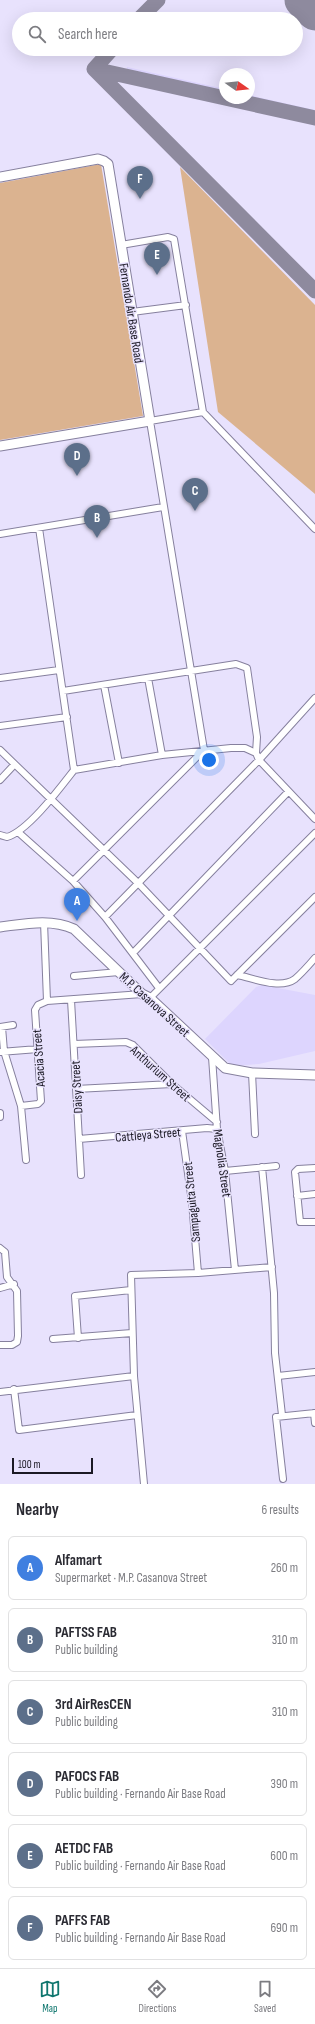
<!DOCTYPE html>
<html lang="en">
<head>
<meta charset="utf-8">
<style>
	:root { --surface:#fff; --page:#f7f7f7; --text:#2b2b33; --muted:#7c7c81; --line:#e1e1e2; --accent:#0f766e }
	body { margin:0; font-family:"Sofia Sans Condensed",sans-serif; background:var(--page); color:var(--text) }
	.compass { position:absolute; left:219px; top:68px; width:36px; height:36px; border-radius:50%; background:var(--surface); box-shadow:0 4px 16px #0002; rotate:104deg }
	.scale { position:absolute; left:12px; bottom:10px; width:81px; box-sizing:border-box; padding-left:4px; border:2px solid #1b1924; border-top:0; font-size:11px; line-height:14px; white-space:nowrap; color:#1b1924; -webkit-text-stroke:3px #e8e2fd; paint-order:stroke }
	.you { position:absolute; left:209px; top:760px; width:14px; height:14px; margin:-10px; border:3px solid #fff; border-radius:50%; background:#1a73e8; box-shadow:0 0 0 6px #1a73e833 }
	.badge { display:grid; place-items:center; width:26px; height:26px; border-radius:50%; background:var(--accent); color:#fff; font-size:13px; font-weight:700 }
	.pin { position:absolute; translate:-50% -33px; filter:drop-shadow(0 1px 2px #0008) }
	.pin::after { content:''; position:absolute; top:21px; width:14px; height:12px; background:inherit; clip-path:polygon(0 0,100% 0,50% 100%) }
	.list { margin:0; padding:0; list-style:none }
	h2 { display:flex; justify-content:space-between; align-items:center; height:52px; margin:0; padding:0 16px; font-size:17px }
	h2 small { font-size:13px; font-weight:400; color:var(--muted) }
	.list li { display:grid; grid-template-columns:26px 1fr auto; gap:12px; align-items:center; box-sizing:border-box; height:64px; margin:0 8px 8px; padding:0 8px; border:1px solid var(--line); border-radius:6px }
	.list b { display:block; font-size:15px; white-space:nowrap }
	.list p { margin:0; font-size:13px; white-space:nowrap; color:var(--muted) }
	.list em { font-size:13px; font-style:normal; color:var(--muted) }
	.icon { flex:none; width:22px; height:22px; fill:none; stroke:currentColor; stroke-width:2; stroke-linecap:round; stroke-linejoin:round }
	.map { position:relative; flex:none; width:315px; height:1484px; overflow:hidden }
	.search { position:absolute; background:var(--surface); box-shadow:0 4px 16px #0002; left:12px; right:12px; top:12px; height:44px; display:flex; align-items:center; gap:10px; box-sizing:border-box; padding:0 14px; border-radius:22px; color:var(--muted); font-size:15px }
	.sheet { height:484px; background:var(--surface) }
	nav { display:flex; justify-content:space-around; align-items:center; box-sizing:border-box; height:56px; border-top:1px solid var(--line); background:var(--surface); font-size:11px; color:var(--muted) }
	nav a { display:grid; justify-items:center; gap:2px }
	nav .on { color:var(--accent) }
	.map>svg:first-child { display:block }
	.built { fill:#ddd5fe }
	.green { fill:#dbb390 }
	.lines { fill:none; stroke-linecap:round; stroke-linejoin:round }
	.taxiway { stroke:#8e8a9e; stroke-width:15 }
	.runway { stroke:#8e8a9e; stroke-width:37 }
	.street-casing { stroke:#86809e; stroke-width:8 }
	.secondary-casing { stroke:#86809e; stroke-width:11 }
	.street { stroke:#fff; stroke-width:6 }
	.secondary { stroke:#fff; stroke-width:9 }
	.labels { text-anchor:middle; stroke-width:3; stroke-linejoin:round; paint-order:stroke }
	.street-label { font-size:13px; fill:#1b1924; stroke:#e8e2fd }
</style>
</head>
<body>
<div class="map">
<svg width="315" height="1484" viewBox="0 0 315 1484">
	<rect width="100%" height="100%" fill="#e8e2fd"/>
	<!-- built -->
	<path class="built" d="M 127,67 L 225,89 L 225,98 L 249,98 L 249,95 L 315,110 L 315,125 L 125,83 Z
		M 262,985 L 315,995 L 315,1051 L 259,1064 L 232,1066 L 205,1039 L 256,987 Z"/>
	<!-- green -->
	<path class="green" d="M 101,164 L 143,416 L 0,440 L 0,183 Z
		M 180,167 L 315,305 L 315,494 L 218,412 Z"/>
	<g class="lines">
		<!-- taxiway -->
		<path class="taxiway" d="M 139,19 L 158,0
			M 112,49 L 94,69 L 315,118
			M 94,69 L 315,291"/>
		<!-- runway -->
		<path class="runway" d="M 303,0 L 315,12"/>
		<!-- street casing -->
		<g class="street-casing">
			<path id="street" d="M 121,245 L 168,237 L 174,239 L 203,412 L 315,529
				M 132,312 L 186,305
				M 0,534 L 163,507
				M 0,678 L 59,670
				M 148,678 L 162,755
				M 104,685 L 119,763
				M 63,691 L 236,664 L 247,668 L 257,737 L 256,753
				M 0,726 L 67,717
				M 0,750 L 138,883 L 231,981 L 315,897
				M 74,770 L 162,755 L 231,748 L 245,748 L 256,753 L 259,760 L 315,819
				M 0,780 L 14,765
				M 18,832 L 73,881 L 105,917 L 159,988
				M 0,835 L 7,837 C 28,831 60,788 74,770 L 39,528
				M 73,881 L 204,750 L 150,421 L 203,412
				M 105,917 L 259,760 L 315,698
				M 44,922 L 47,1001
				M 133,953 L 288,792
				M 237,975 C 253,978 280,990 295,979 C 302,973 309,965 315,958
				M 74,976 L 119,972
				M 150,998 L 315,833
				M 71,1000 L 81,1175
				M 0,1027 L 13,1025
				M 2,1027 L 4,1051 L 21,1106 L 26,1160
				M 74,1044 L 126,1042 L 133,1045 L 172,1084 L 217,1122
				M 0,1052 L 38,1049
				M 212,1057 L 217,1129 L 225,1171 L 235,1270
				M 252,1073 L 255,1134
				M 76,1089 L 172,1084
				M 21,1106 L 38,1104 L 41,1101 L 35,1010 L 38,1005 L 47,1001 L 142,994
				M 0,1113 L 0,1117
				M 182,1131 L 192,1202 L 198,1273
				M 79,1139 L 207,1128 L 217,1129
				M 262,1167 L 274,1293 L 275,1353 L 282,1415
				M 315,1168 L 298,1169 L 295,1172 L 300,1222 L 315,1222
				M 225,1171 L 276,1166
				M 297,1196 L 315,1194
				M 0,1248 L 5,1252 L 7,1277 L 17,1291 L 18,1336 L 17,1342 L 12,1345 L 0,1345
				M 0,1288 L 14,1284
				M 78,1338 L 75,1296 L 131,1290
				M 53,1339 L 132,1333
				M 278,1376 L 315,1372
				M 14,1389 L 19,1430 L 137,1415
				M 0,1392 L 134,1376
				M 314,1413 L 315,1423
				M 283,1479 L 276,1417 L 315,1413
				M 144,1484 L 134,1376 L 131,1275 L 198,1273 L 272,1267"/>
		</g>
		<!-- secondary casing -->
		<g class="secondary-casing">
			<path id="secondary" d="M 0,177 L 98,159 L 104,161 L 108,164 L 150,421 L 0,446
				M 0,927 C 24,924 51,918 74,929 L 142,994 L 150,998 L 225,1068 L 252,1073 L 315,1075"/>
		</g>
		<!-- street -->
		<use href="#street" class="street"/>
		<!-- secondary -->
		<use href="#secondary" class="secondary"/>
	</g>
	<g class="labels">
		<!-- street labels -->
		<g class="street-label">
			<text transform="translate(132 313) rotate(81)" y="5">Fernando Air Base Road</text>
			<text transform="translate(155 1004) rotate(42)" y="5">M.P. Casanova Street</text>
			<text transform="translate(38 1058) rotate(-94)" y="5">Acacia Street</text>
			<text transform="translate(161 1073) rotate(42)" y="5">Anthurium Street</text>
			<text transform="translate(76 1087) rotate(-93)" y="5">Daisy Street</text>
			<text transform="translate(148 1134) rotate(-5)" y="5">Cattleya Street</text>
			<text transform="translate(223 1163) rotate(82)" y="5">Magnolia Street</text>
			<text transform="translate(191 1202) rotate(-96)" y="5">Sampaguita Street</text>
		</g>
	</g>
</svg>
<svg class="compass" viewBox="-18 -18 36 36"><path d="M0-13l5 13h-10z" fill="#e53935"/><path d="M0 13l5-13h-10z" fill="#7c7c81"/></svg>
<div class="scale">100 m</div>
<div class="you"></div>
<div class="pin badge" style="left:77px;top:921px;background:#3f7fe0">A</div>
<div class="pin badge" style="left:97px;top:538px;background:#5c6f8a">B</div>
<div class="pin badge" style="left:195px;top:511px;background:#5c6f8a">C</div>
<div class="pin badge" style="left:77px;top:476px;background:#5c6f8a">D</div>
<div class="pin badge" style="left:157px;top:275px;background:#5c6f8a">E</div>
<div class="pin badge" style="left:140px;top:199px;background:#5c6f8a">F</div>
<div class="search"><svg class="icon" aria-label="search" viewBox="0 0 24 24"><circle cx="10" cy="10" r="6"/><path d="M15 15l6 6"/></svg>Search here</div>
</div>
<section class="sheet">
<h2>Nearby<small>6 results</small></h2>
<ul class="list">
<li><span class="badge" style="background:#3f7fe0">A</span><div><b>Alfamart</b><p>Supermarket · M.P. Casanova Street</p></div><em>260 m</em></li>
<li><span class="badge" style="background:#5c6f8a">B</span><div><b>PAFTSS FAB</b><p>Public building</p></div><em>310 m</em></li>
<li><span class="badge" style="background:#5c6f8a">C</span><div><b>3rd AirResCEN</b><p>Public building</p></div><em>310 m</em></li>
<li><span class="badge" style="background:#5c6f8a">D</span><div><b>PAFOCS FAB</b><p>Public building · Fernando Air Base Road</p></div><em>390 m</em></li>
<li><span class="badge" style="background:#5c6f8a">E</span><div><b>AETDC FAB</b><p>Public building · Fernando Air Base Road</p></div><em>600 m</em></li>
<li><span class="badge" style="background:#5c6f8a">F</span><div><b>PAFFS FAB</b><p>Public building · Fernando Air Base Road</p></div><em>690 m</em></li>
</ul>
</section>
<nav>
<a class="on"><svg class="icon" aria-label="map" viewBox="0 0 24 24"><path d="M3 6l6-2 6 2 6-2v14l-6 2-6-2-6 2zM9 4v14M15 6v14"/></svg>Map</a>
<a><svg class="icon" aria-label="directions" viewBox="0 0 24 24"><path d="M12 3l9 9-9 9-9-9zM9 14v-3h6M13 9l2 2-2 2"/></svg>Directions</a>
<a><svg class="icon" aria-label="saved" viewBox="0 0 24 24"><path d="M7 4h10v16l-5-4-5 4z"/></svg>Saved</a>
</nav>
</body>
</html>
